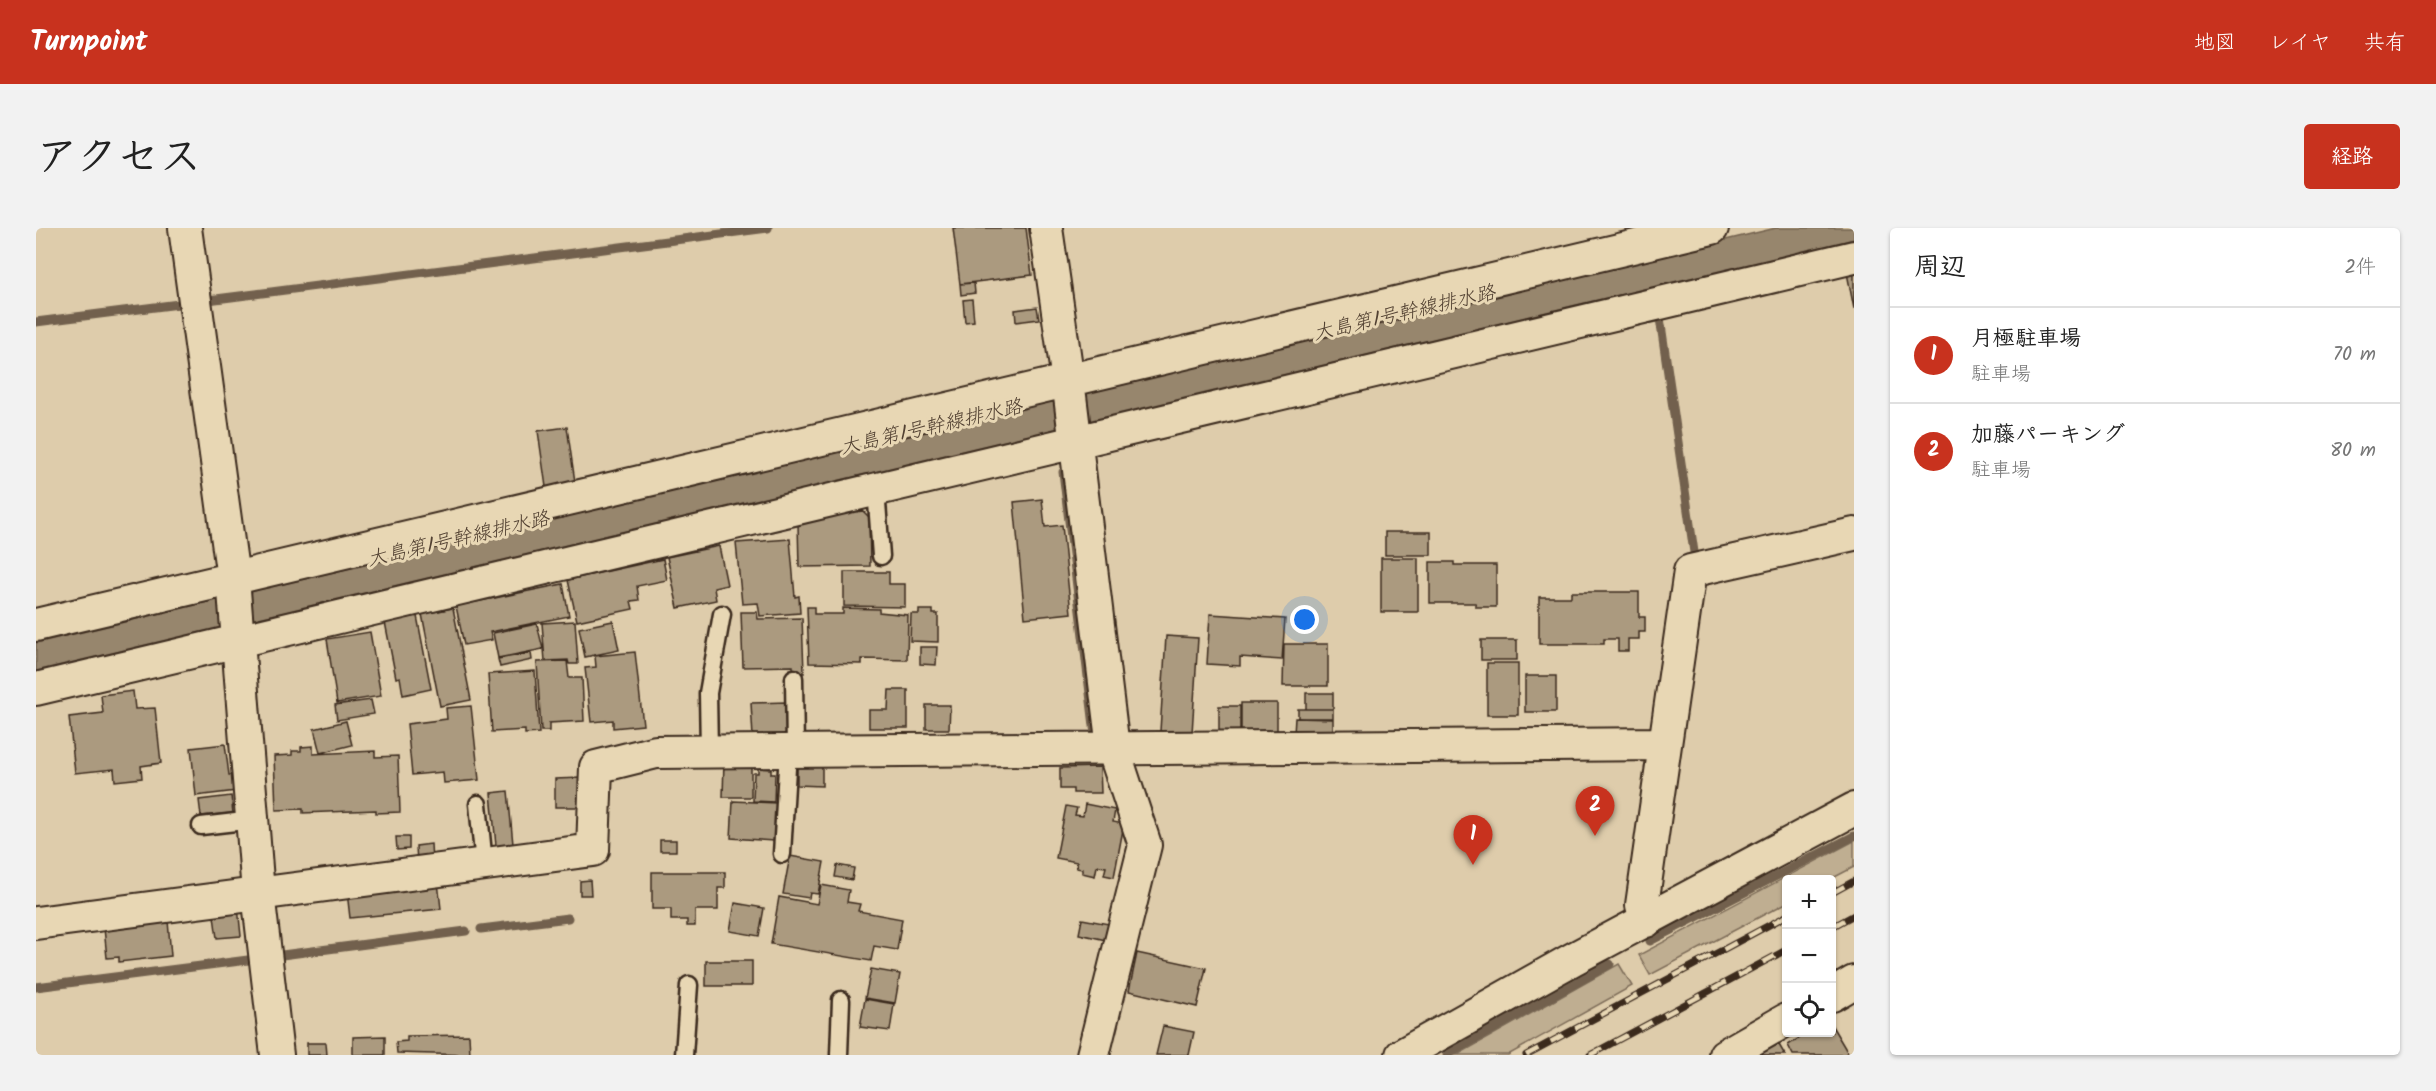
<!DOCTYPE html>
<html lang="ja">
<head>
<meta charset="utf-8">
<style>
	:root { --surface:#fff; --page:#f2f2f2; --text:#222; --muted:#767676; --line:#e0e0e0; --accent:#c8321e }
	body { margin:0; font-family:Kalam,"Klee One",sans-serif; background:var(--page); color:var(--text) }
	.controls { position:absolute; right:18px; bottom:18px; display:grid; overflow:hidden; border-radius:6px; box-shadow:0 2px 4px #0004 }
	.controls button { width:54px; height:54px; display:grid; place-items:center; padding:0; border:0; border-bottom:2px solid var(--line); background:var(--surface); color:var(--text); font:30px sans-serif }
	.you { position:absolute; left:1269px; top:392px; width:21px; height:21px; margin:-15px; border:4px solid #fff; border-radius:50%; background:#1a73e8; box-shadow:0 0 0 9px #1a73e833 }
	.badge { display:grid; place-items:center; width:39px; height:39px; border-radius:50%; background:var(--accent); color:#fff; font-size:20px; font-weight:700 }
	.pin { position:absolute; translate:-50% -50px; filter:drop-shadow(0 2px 3px #0008) }
	.pin::after { content:''; position:absolute; top:32px; width:21px; height:18px; background:inherit; clip-path:polygon(0 0,100% 0,50% 100%) }
	.list { margin:0; padding:0; list-style:none }
	h2 { display:flex; justify-content:space-between; align-items:center; height:78px; margin:0; padding:0 24px; font-size:26px }
	h2 small { font-size:20px; font-weight:400; color:var(--muted) }
	.list li { display:grid; grid-template-columns:39px 1fr auto; gap:18px; align-items:center; box-sizing:border-box; height:96px; padding:0 24px; border-top:2px solid var(--line) }
	.list b { display:block; font-size:22px; white-space:nowrap }
	.list p { margin:0; font-size:20px; white-space:nowrap; color:var(--muted) }
	.list em { font-size:20px; font-style:normal; color:var(--muted) }
	.icon { flex:none; width:33px; height:33px; fill:none; stroke:currentColor; stroke-width:2; stroke-linecap:round; stroke-linejoin:round }
	.map { position:relative; flex:none; width:1818px; height:827px; overflow:hidden; border-radius:6px }
	header { display:flex; align-items:center; gap:36px; box-sizing:border-box; height:84px; padding:0 30px; background:var(--accent); color:#fff }
	header strong { font-size:28px }
	nav { display:flex; gap:33px; margin-inline-start:auto; font-size:21px }
	.intro { display:flex; align-items:center; justify-content:space-between; box-sizing:border-box; height:144px; padding:0 36px }
	h1 { margin:0; font-size:42px }
	.button { padding:15px 27px; border-radius:6px; background:var(--accent); color:#fff; font-size:21px; font-weight:700 }
	main { display:flex; gap:36px; padding:0 36px }
	aside { flex:1; background:var(--surface); border-radius:6px; box-shadow:0 2px 4px #0004 }
	.map>svg:first-child { display:block }
	.green { fill:#bfae91; stroke:#7d6c58; stroke-width:1.5 }
	.water { fill:#97866d; stroke:#72614d; stroke-width:1.5 }
	.lines { fill:none; stroke-linecap:round; stroke-linejoin:round }
	.stream { stroke:#72614d; stroke-width:9 }
	.building { fill:#ab9a7f; stroke:#3b2a1e; stroke-width:1.5 }
	.lane-casing { stroke:#3b2a1e; stroke-width:21 }
	.street-casing { stroke:#3b2a1e; stroke-width:36 }
	.lane { stroke:#e8d7b4; stroke-width:16 }
	.street { stroke:#e8d7b4; stroke-width:32 }
	.rail-casing { stroke:#3b2a1e; stroke-width:7 }
	.rail { stroke:#e8d7b4; stroke-width:4.5; stroke-dasharray:14; stroke-linecap:butt }
	.labels { text-anchor:middle; stroke-width:6; stroke-linejoin:round; paint-order:stroke }
	.water-label { font-size:20px; font-style:italic; fill:#524132; stroke:#e8d7b4 }
</style>
</head>
<body>
<header>
<strong>Turnpoint</strong>
<nav><a>地図</a><a>レイヤ</a><a>共有</a></nav>
</header>
<div class="intro"><h1>アクセス</h1><a class="button">経路</a></div>
<main>
<div class="map">
<svg width="1818" height="827" viewBox="0 0 1818 827">
	<rect width="100%" height="100%" fill="#deccab"/>
	<filter id="ink" filterUnits="userSpaceOnUse"><feTurbulence type="fractalNoise" baseFrequency=".0167" numOctaves="2"/><feDisplacementMap in="SourceGraphic" scale="12" xChannelSelector="R" yChannelSelector="G"/><feConvolveMatrix kernelMatrix="1 2 1 2 8 2 1 2 1" color-interpolation-filters="sRGB"/></filter>
	<g filter="url(#ink)">
		<!-- green -->
		<path class="green" d="M 1818,613 L 1818,639 L 1795,651 L 1750,652 L 1750,675 L 1614,747 L 1603,727 Z
			M 1583,736 L 1596,758 L 1472,827 L 1421,827 Z"/>
		<!-- water -->
		<path class="water" d="M 1740,0 L 1818,0 L 1818,11 L 0,443 L 0,415 Z"/>
		<g class="lines">
			<!-- stream -->
			<path class="stream" d="M 172,72 L 732,0
				M 1624,90 L 1659,331
				M 0,94 L 143,76
				M 1027,244 L 1059,506
				M 445,701 L 532,690
				M 1614,713 L 1818,608
				M 246,727 L 430,703
				M 0,759 L 220,731
				M 1411,827 L 1574,736"/>
		</g>
		<!-- building -->
		<path class="building" d="M 917,0 L 990,0 L 996,47 L 924,56 Z
			M 1818,44 L 1818,81 L 1811,45 Z
			M 938,55 L 939,65 L 925,67 L 924,56 Z
			M 936,71 L 938,93 L 929,94 L 927,72 Z
			M 1001,79 L 1003,91 L 980,94 L 979,82 Z
			M 531,199 L 539,254 L 510,259 L 502,203 Z
			M 1006,271 L 1009,299 L 1026,297 L 1035,385 L 989,390 L 978,274 Z
			M 827,283 L 833,289 L 834,338 L 763,339 L 762,295 L 770,295 L 770,290 Z
			M 1349,304 L 1395,304 L 1395,327 L 1349,327 Z
			M 754,311 L 759,369 L 763,368 L 764,385 L 724,388 L 722,375 L 706,376 L 700,315 Z
			M 683,318 L 691,357 L 678,360 L 680,372 L 642,380 L 631,329 Z
			M 1345,330 L 1382,330 L 1382,384 L 1345,384 Z
			M 627,331 L 631,352 L 601,358 L 603,372 L 595,373 L 597,381 L 541,393 L 532,352 Z
			M 1394,334 L 1418,334 L 1418,337 L 1460,337 L 1460,379 L 1440,379 L 1440,375 L 1394,375 Z
			M 808,344 L 853,344 L 853,356 L 869,356 L 869,379 L 808,378 Z
			M 527,356 L 533,388 L 454,404 L 456,412 L 428,417 L 420,378 Z
			M 1535,364 L 1603,364 L 1603,389 L 1609,389 L 1609,404 L 1603,404 L 1603,411 L 1592,411 L 1592,423 L 1582,423 L 1582,411 L 1568,411 L 1568,416 L 1503,416 L 1503,369 L 1535,369 Z
			M 771,379 L 778,379 L 778,386 L 807,386 L 807,380 L 843,381 L 843,384 L 872,387 L 871,432 L 826,431 L 826,436 L 773,435 Z
			M 417,380 L 435,472 L 404,478 L 386,386 Z
			M 883,382 L 897,382 L 897,386 L 902,386 L 902,414 L 874,413 L 875,386 L 883,386 Z
			M 705,384 L 721,384 L 722,391 L 766,390 L 768,445 L 757,445 L 757,438 L 707,439 Z
			M 1174,386 L 1249,391 L 1246,432 L 1204,429 L 1204,438 L 1171,436 Z
			M 381,388 L 395,461 L 367,467 L 364,449 L 360,450 L 349,394 Z
			M 539,393 L 542,436 L 533,436 L 532,432 L 509,433 L 506,395 Z
			M 577,393 L 583,422 L 549,429 L 543,400 Z
			M 501,396 L 507,421 L 462,430 L 457,405 Z
			M 334,404 L 345,468 L 301,475 L 291,411 Z
			M 1130,408 L 1162,410 L 1156,505 L 1124,503 Z
			M 1445,412 L 1481,412 L 1481,432 L 1445,432 Z
			M 1248,416 L 1292,416 L 1292,458 L 1247,458 Z
			M 884,419 L 901,419 L 900,437 L 884,436 Z
			M 599,424 L 607,497 L 577,500 L 577,492 L 555,494 L 549,440 L 560,439 L 559,428 Z
			M 495,425 L 496,432 L 464,439 L 462,431 Z
			M 531,433 L 533,450 L 546,450 L 548,493 L 513,495 L 513,503 L 505,503 L 501,434 Z
			M 1451,435 L 1482,435 L 1482,487 L 1451,487 Z
			M 499,443 L 503,505 L 489,506 L 489,502 L 456,504 L 452,446 Z
			M 1489,448 L 1520,448 L 1520,484 L 1489,484 Z
			M 853,462 L 872,462 L 872,500 L 833,500 L 833,482 L 852,482 Z
			M 97,463 L 99,481 L 119,480 L 125,535 L 105,538 L 106,550 L 79,553 L 78,541 L 39,545 L 33,489 L 67,485 L 65,467 Z
			M 1270,465 L 1297,465 L 1297,481 L 1270,481 Z
			M 335,472 L 338,486 L 301,492 L 299,477 Z
			M 750,474 L 751,508 L 717,509 L 715,475 Z
			M 1205,475 L 1241,475 L 1241,508 L 1205,508 Z
			M 890,477 L 914,477 L 913,501 L 890,501 Z
			M 435,478 L 443,552 L 408,555 L 407,544 L 376,547 L 371,496 L 411,491 L 410,480 Z
			M 1183,478 L 1204,478 L 1204,508 L 1183,508 Z
			M 1262,481 L 1297,481 L 1297,490 L 1262,490 Z
			M 1259,490 L 1297,491 L 1297,507 L 1258,506 Z
			M 310,493 L 316,517 L 284,525 L 278,501 Z
			M 189,516 L 193,547 L 198,547 L 200,563 L 160,568 L 155,520 Z
			M 277,518 L 277,526 L 339,523 L 339,529 L 362,528 L 364,584 L 340,585 L 340,582 L 267,585 L 267,581 L 240,582 L 238,528 L 256,527 L 256,523 L 265,523 L 265,519 Z
			M 761,532 L 786,533 L 786,558 L 761,557 Z
			M 688,533 L 715,533 L 715,569 L 687,569 Z
			M 1064,539 L 1065,565 L 1037,565 L 1037,561 L 1024,561 L 1024,540 Z
			M 722,540 L 735,541 L 735,546 L 739,546 L 738,574 L 717,573 L 718,545 L 722,545 Z
			M 546,550 L 546,579 L 519,579 L 519,551 Z
			M 472,563 L 478,627 L 461,628 L 455,565 Z
			M 195,568 L 197,585 L 165,588 L 163,572 Z
			M 697,573 L 741,575 L 738,613 L 695,610 Z
			M 1049,576 L 1079,582 L 1077,594 L 1088,596 L 1078,649 L 1068,647 L 1070,639 L 1061,638 L 1059,648 L 1046,645 L 1046,641 L 1040,640 L 1041,634 L 1020,630 L 1030,578 L 1041,580 L 1039,587 L 1047,588 Z
			M 360,609 L 373,609 L 373,621 L 361,622 Z
			M 624,612 L 640,612 L 640,623 L 624,623 Z
			M 395,616 L 396,634 L 381,635 L 380,618 Z
			M 754,628 L 788,634 L 782,666 L 774,665 L 773,670 L 747,666 Z
			M 801,637 L 818,640 L 816,652 L 799,649 Z
			M 616,644 L 689,644 L 689,660 L 682,660 L 682,682 L 659,682 L 659,698 L 651,698 L 651,692 L 635,692 L 635,681 L 616,681 Z
			M 554,652 L 555,667 L 544,667 L 544,653 Z
			M 402,654 L 405,681 L 314,690 L 311,664 Z
			M 785,657 L 813,662 L 811,674 L 824,676 L 822,683 L 866,691 L 861,722 L 838,718 L 835,733 L 735,716 L 743,669 L 781,676 Z
			M 699,675 L 728,680 L 723,708 L 694,703 Z
			M 202,679 L 205,708 L 181,710 L 177,681 Z
			M 1046,691 L 1073,696 L 1070,712 L 1043,706 Z
			M 132,693 L 135,728 L 83,734 L 83,729 L 71,730 L 68,700 Z
			M 1101,725 L 1170,740 L 1161,779 L 1093,763 Z
			M 670,733 L 716,733 L 716,758 L 670,758 Z
			M 835,741 L 864,746 L 859,775 L 829,770 Z
			M 829,771 L 858,776 L 854,803 L 824,799 Z
			M 1127,798 L 1158,804 L 1153,827 L 1120,827 Z
			M 1796,798 L 1812,825 L 1808,827 L 1757,827 L 1752,817 L 1773,804 L 1796,804 Z
			M 433,807 L 434,827 L 361,825 L 360,814 L 371,813 L 371,808 Z
			M 349,808 L 349,827 L 317,827 L 317,809 Z
			M 271,815 L 290,815 L 291,827 L 271,827 Z
			M 1742,815 L 1749,827 L 1722,827 Z"/>
		<g class="lines">
			<!-- lane casing -->
			<g class="lane-casing">
				<path id="lane" d="M 840,261 L 845,328
					M 758,450 L 759,523
					M 673,523 L 672,465 L 686,386
					M 442,576 L 448,636
					M 165,598 L 217,592
					M 746,626 L 752,523
					M 648,827 L 653,757
					M 803,827 L 805,772"/>
			</g>
			<!-- street casing -->
			<g class="street-casing">
				<path id="street" d="M 149,0 L 197,350 L 222,665 L 241,827
					M 1010,0 L 1033,160 L 1077,520 L 1109,617 L 1057,827
					M 0,397 L 1676,0
					M 0,461 L 1818,29
					M 1610,693 L 1606,677 L 1654,343 L 1818,306
					M 0,695 L 557,622 L 560,539 L 620,524 L 1629,516
					M 1796,767 L 1818,754
					M 1366,827 L 1537,731 L 1818,581
					M 1689,827 L 1750,792"/>
			</g>
			<!-- lane -->
			<use href="#lane" class="lane"/>
			<!-- street -->
			<use href="#street" class="street"/>
			<!-- rail casing -->
			<g class="rail-casing">
				<path id="rail" d="M 1796,665 L 1818,653
					M 1796,699 L 1818,687
					M 1490,827 L 1750,688
					M 1554,827 L 1750,722"/>
			</g>
			<!-- rail -->
			<use href="#rail" class="rail"/>
		</g>
	</g>
	<g class="labels">
		<!-- water labels -->
		<g class="water-label">
			<text transform="translate(1368 84) rotate(-13)" y="7">大島第1号幹線排水路</text>
			<text transform="translate(895 198) rotate(-13)" y="7">大島第1号幹線排水路</text>
			<text transform="translate(422 310) rotate(-13)" y="7">大島第1号幹線排水路</text>
		</g>
	</g>
</svg>
<div class="controls">
<button>+</button>
<button>−</button>
<button><svg class="icon" aria-label="locate" viewBox="0 0 24 24"><circle cx="12" cy="12" r="6"/><path d="M12 2v4M12 18v4M2 12h4M18 12h4"/></svg></button>
</div>
<div class="you"></div>
<div class="pin badge" style="left:1437px;top:637px">1</div>
<div class="pin badge" style="left:1559px;top:608px">2</div>
</div>
<aside>
<h2>周辺<small>2件</small></h2>
<ul class="list">
<li><span class="badge">1</span><div><b>月極駐車場</b><p>駐車場</p></div><em>70 m</em></li>
<li><span class="badge">2</span><div><b>加藤パーキング</b><p>駐車場</p></div><em>80 m</em></li>
</ul>
</aside>
</main>
</body>
</html>
